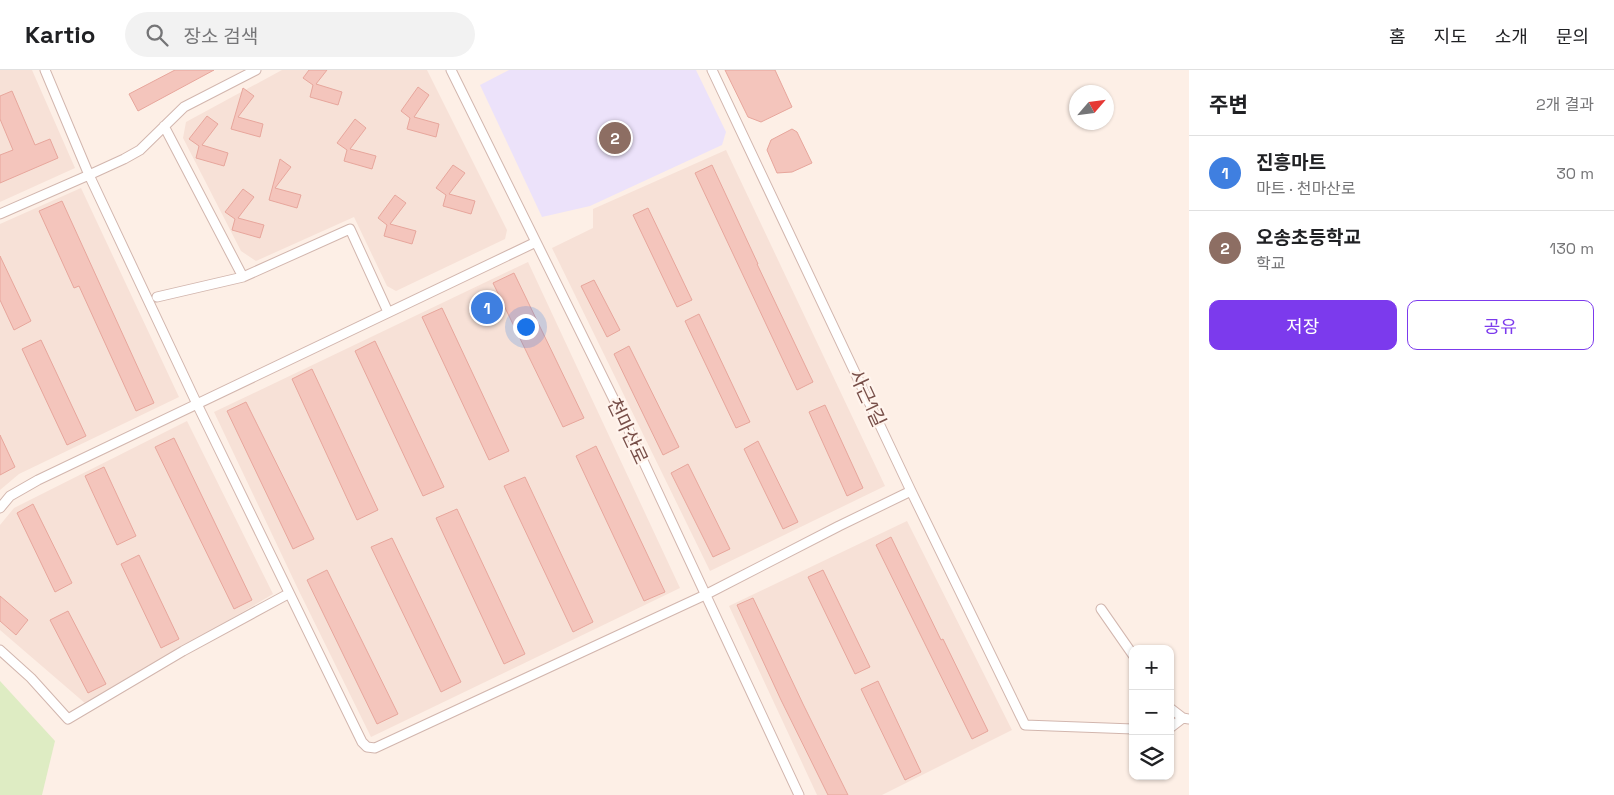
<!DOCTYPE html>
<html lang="ko">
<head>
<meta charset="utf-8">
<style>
	:root { --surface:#fff; --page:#f2f2f2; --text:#202124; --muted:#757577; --line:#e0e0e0; --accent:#7c3aed }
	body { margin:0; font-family:"Space Grotesk","Noto Sans KR",sans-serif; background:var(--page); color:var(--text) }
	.controls { position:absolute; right:15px; bottom:15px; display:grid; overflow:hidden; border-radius:10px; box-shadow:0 1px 4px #0004 }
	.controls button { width:45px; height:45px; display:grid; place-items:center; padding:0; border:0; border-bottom:1px solid var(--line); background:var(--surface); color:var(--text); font:25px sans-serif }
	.compass { position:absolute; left:1069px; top:15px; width:45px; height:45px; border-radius:50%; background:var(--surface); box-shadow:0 1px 4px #0004; rotate:62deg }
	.you { position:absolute; left:525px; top:256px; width:18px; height:18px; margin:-12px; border:4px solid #fff; border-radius:50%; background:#1a73e8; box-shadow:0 0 0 8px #1a73e833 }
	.badge { display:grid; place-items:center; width:32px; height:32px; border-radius:50%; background:var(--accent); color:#fff; font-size:16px; font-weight:700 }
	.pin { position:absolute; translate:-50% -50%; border:2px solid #fff; box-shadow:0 1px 5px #0006 }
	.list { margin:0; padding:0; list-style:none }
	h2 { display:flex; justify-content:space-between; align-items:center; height:65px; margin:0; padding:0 20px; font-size:21px }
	h2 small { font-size:16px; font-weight:400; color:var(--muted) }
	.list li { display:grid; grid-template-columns:32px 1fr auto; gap:15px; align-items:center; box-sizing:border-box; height:75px; padding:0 20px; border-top:1px solid var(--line) }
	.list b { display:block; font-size:19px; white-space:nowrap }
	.list p { margin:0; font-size:16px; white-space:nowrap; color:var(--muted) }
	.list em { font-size:16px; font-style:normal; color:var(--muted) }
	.actions { display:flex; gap:10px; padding:15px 20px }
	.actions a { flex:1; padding:11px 0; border:1px solid var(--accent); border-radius:10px; text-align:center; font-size:18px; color:var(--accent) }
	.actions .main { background:var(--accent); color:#fff }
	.icon { flex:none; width:28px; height:28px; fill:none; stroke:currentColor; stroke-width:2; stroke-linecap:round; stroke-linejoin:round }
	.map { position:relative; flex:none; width:1189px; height:725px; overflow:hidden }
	header { display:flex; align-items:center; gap:30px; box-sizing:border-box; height:70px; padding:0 25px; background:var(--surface); border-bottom:1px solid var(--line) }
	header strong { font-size:24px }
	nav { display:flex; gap:28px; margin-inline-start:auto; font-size:18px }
	.search { width:350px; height:45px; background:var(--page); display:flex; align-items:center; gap:12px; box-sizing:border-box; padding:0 18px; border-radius:28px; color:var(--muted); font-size:19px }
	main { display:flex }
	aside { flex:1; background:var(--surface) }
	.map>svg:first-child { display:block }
	.residential { fill:#f7e1d7 }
	.education { fill:#ece2fa }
	.green { fill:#deecc3 }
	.building { fill:#f4c5bc; stroke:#e7a69c }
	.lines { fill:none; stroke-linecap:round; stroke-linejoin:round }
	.minor-casing { stroke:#d2b6ae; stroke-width:11 }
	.minor { stroke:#fff; stroke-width:9 }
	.labels { text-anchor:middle; stroke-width:4.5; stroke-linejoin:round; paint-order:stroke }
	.street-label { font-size:19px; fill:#784f49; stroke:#fff4ed }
</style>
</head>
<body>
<header>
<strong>Kartio</strong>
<div class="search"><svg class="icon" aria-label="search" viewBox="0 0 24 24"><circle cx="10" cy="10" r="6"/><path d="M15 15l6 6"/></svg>장소 검색</div>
<nav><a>홈</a><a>지도</a><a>소개</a><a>문의</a></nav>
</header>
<main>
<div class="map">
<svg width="1189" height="725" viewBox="0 0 1189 725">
	<rect width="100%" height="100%" fill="#fdefe6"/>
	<!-- residential -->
	<path class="residential" d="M 0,0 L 32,0 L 75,98 L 0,132 Z
		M 282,0 L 427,0 L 507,160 L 505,169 L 396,221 L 387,216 L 354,147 L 256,191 L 241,181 L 183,68 L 186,52 Z
		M 726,80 L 885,416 L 710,501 L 552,178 L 593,158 L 593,139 Z
		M 81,118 L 179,327 L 19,404 L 0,420 L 0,154 Z
		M 528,192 L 680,518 L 371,667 L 298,519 L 214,342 Z
		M 187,351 L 273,524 L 86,634 L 0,560 L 0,455 L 14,438 Z
		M 907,451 L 1012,660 L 882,725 L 817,725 L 729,536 Z"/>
	<!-- education -->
	<path class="education" d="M 509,0 L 696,0 L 726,62 L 722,75 L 590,136 L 542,147 L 480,15 Z"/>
	<!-- green -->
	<path class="green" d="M 0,611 L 55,671 L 42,725 L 0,725 Z"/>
	<!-- building -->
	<path class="building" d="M 175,0 L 214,0 L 138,41 L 129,24 Z
		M 309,0 L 327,0 L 316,14 L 342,22 L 338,35 L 310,27 L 313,15 L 303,8 Z
		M 725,0 L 775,0 L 792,37 L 761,52 L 748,47 Z
		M 418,17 L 429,25 L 414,47 L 439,54 L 436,67 L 407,59 L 410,48 L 401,41 Z
		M 243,18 L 254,26 L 238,47 L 263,54 L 260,67 L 231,59 Z
		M 12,21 L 35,75 L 50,69 L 58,88 L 0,113 L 0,85 L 13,80 L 0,49 L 0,26 Z
		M 207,46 L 218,54 L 202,75 L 228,83 L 224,96 L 196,88 L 199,76 L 189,69 Z
		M 355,49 L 366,58 L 350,79 L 376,86 L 372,99 L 344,91 L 347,80 L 337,73 Z
		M 792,59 L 797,62 L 812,93 L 792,102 L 777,103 L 767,80 L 771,70 Z
		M 280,89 L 291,97 L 275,118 L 301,125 L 297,138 L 269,130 Z
		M 453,95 L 465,103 L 449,124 L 475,131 L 471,144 L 443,136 L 446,125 L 436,118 Z
		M 712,95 L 758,194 L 757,194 L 813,312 L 797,320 L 695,103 Z
		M 243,119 L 254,127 L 238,148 L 264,155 L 260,168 L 232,160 L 235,149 L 225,142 Z
		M 395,125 L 406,133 L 390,154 L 416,161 L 412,174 L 384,166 L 387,155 L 378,148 Z
		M 62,131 L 154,333 L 136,341 L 79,216 L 74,218 L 39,141 Z
		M 648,138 L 692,230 L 677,237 L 633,145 Z
		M 0,186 L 31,251 L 14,260 L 0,230 Z
		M 514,203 L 584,348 L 563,357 L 493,213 Z
		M 594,210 L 620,260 L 607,267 L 581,216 Z
		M 442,238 L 509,381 L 489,390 L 422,247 Z
		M 699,244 L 750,352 L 736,358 L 685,251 Z
		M 41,270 L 86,366 L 67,375 L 22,279 Z
		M 375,271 L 444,417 L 423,426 L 355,281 Z
		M 629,276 L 679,377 L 663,385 L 614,284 Z
		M 312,299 L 378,440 L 357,450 L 292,309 Z
		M 246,332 L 314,469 L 293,479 L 227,341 Z
		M 825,335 L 863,418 L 847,426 L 809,342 Z
		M 0,365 L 15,397 L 0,405 Z
		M 174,368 L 252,530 L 234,539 L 155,377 Z
		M 758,371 L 798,452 L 783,459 L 744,379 Z
		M 596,376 L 665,522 L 644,531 L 576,386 Z
		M 688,394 L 730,479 L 713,487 L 671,403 Z
		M 104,397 L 136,466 L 117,475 L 85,406 Z
		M 525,407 L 593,552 L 573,562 L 504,416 Z
		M 33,434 L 72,513 L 55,522 L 17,443 Z
		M 457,439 L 525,584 L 504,594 L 436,448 Z
		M 891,467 L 941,570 L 943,569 L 988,661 L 972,669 L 876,475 Z
		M 392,468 L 461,612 L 441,622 L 371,477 Z
		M 139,485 L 179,569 L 161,578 L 121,494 Z
		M 327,500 L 398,644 L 377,654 L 307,510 Z
		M 823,500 L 870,597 L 855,604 L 808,507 Z
		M 0,526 L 28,550 L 16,565 L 0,551 Z
		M 753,528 L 803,634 L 848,725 L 828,725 L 781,630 L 737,535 Z
		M 68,541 L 106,614 L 88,623 L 50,550 Z
		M 878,611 L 921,702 L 905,710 L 861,619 Z"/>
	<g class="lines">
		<!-- minor casing -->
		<g class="minor-casing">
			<path id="minor" d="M 45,0 L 89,105 L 124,89 L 140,80 L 184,37 L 256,0
				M 451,0 L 625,352 L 799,725
				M 712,0 L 911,421 L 1025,655 L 1133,659
				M 164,56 L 243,207
				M 0,144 L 89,105 L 197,334 L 362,672 L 367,677 L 375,678 L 705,525 L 839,456 L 911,421
				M 157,227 L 243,207 L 350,159 L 388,242
				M 0,438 L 10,426 L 38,410 L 536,172
				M 1101,539 L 1133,585
				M 0,580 L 31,608 L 68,649 L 183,581 L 288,524
				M 1170,638 L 1183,648 L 1189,649
				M 1170,658 L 1183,648"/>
		</g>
		<!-- minor -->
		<use href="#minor" class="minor"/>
	</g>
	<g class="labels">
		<!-- street labels -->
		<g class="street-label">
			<text transform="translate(868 328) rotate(65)" y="7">사근1길</text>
			<text transform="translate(628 361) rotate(65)" y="7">천마산로</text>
		</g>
	</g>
</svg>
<div class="controls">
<button>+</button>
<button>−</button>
<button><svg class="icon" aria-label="layers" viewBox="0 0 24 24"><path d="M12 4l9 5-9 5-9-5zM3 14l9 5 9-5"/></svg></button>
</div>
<svg class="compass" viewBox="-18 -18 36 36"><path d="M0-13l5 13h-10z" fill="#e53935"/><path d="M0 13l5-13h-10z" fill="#757577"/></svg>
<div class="you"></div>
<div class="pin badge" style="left:487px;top:238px;background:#3f7fe0">1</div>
<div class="pin badge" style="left:615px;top:68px;background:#8d6e63">2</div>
</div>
<aside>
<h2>주변<small>2개 결과</small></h2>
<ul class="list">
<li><span class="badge" style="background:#3f7fe0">1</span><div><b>진흥마트</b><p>마트 · 천마산로</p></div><em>30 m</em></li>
<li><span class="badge" style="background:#8d6e63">2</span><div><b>오송초등학교</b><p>학교</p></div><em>130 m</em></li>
</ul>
<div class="actions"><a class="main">저장</a><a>공유</a></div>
</aside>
</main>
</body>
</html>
